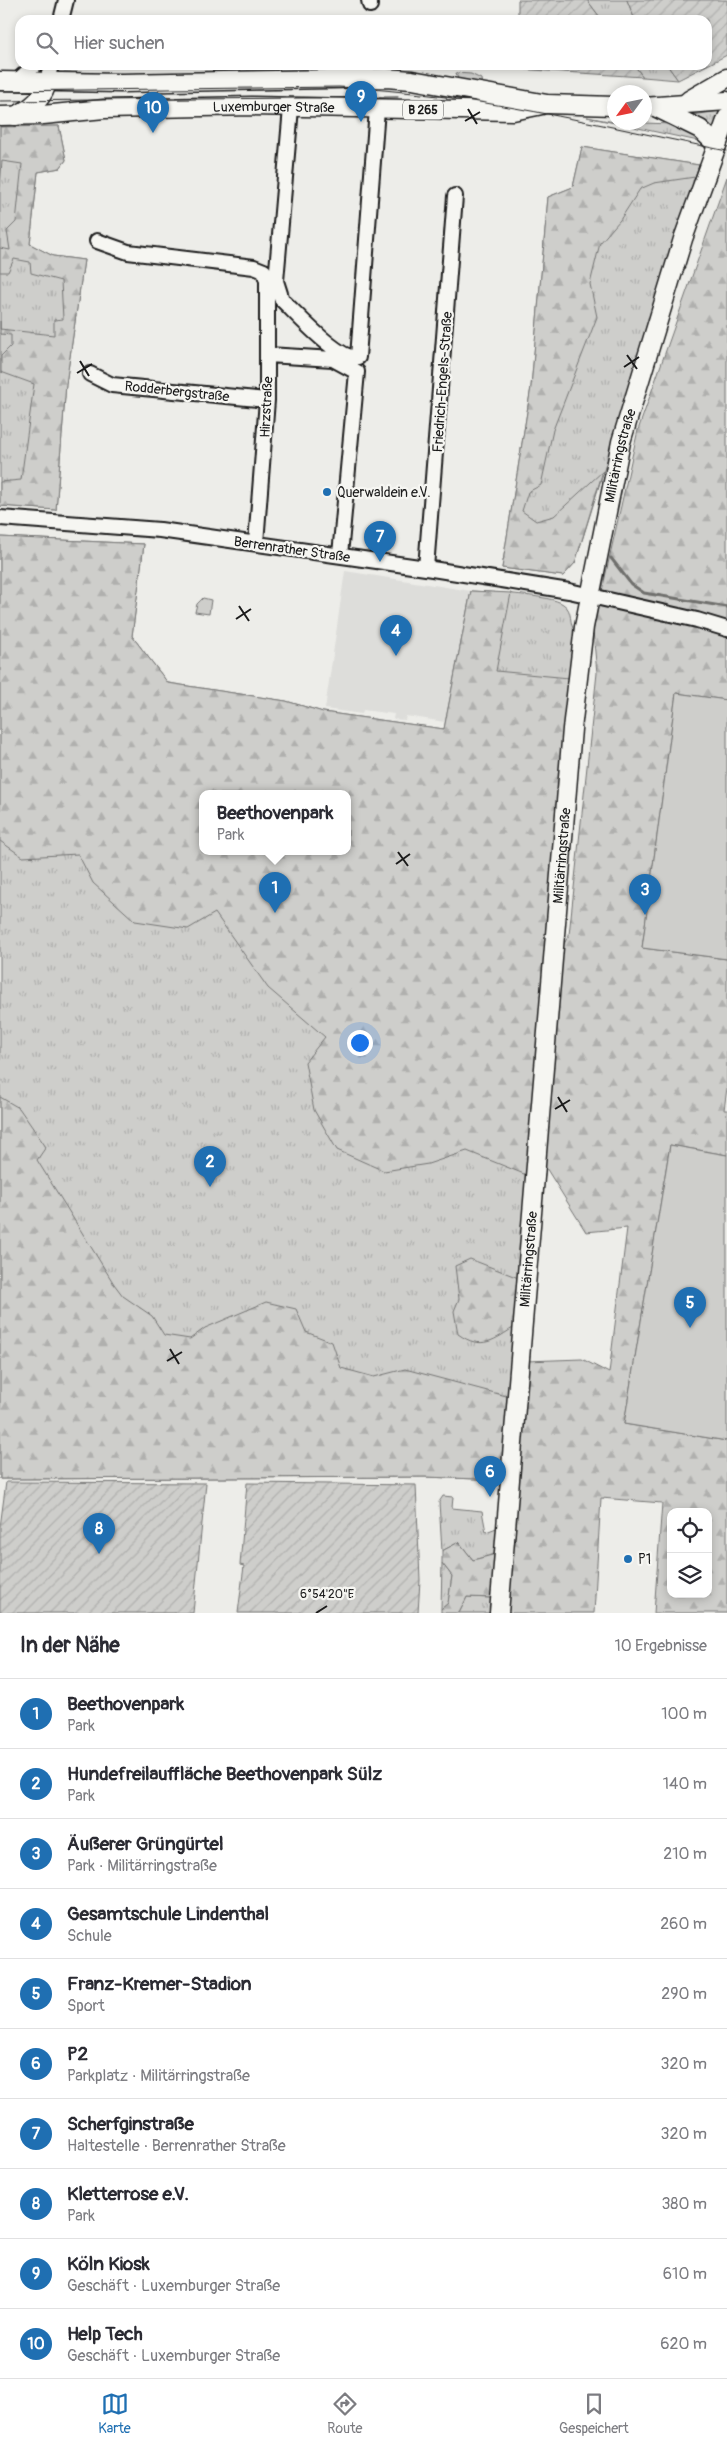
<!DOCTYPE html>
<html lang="de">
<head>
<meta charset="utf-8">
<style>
	:root { --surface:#fff; --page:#f2f2f3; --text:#2b2b33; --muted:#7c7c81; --line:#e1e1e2; --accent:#1f6fb2 }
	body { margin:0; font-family:Pangolin,sans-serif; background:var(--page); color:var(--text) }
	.controls { position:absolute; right:15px; bottom:15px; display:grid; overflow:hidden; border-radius:10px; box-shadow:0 2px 8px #0003 }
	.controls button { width:45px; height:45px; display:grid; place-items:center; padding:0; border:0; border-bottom:1px solid var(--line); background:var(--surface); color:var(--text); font:25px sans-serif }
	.compass { position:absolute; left:607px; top:85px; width:45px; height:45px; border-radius:50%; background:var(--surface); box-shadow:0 2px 8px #0003; rotate:237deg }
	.you { position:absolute; left:359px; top:1042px; width:18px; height:18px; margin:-12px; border:4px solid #fff; border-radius:50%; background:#1a73e8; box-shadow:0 0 0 8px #1a73e833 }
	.badge { display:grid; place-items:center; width:32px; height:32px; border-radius:50%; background:var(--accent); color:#fff; font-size:16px; font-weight:700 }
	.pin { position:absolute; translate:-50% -41px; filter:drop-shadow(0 1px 2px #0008) }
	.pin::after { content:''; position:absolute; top:26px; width:18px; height:15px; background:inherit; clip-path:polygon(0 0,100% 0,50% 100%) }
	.popup { position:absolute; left:199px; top:790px; width:152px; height:65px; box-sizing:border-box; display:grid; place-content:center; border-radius:10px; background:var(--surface); filter:drop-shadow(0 1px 4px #0005); font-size:16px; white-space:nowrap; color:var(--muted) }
	.popup b { font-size:19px; color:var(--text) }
	.popup::after { content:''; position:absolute; left:50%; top:100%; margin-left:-10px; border:10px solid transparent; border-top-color:var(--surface) }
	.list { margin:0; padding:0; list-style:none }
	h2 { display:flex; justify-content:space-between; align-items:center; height:65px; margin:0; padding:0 20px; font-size:21px }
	h2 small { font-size:16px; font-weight:400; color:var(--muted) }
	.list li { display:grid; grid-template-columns:32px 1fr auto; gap:15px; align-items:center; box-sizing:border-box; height:70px; padding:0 20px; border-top:1px solid var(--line) }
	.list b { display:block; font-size:19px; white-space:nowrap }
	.list p { margin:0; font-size:16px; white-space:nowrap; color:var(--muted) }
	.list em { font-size:16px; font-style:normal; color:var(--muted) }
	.icon { flex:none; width:28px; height:28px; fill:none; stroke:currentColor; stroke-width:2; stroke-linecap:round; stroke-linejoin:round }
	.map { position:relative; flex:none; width:727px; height:1613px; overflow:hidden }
	.search { position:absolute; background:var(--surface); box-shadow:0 2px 8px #0003; left:15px; right:15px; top:15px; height:55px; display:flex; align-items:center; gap:12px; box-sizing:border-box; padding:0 18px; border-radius:15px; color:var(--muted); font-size:19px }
	.sheet { height:765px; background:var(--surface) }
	nav { display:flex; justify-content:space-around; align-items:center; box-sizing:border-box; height:70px; border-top:1px solid var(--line); background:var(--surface); font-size:14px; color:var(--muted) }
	nav a { display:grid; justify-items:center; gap:2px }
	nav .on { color:var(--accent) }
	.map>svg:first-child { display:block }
	.built { fill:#ddddda }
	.grass { fill:url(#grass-tufts); stroke:#757574; fill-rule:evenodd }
	.forest { fill:url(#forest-firs); stroke:#757574; fill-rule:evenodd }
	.garden { fill:url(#garden-furrows); stroke:#757574 }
	.pitch { fill:#cececb; stroke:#757574 }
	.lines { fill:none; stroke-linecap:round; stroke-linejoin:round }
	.stream { stroke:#6f6f6d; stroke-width:3 }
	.minor-casing { stroke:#1c1c1c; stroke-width:18 }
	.major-casing { stroke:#1c1c1c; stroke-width:21 }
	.minor { stroke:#f6f6f2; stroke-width:14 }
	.major { stroke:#f6f6f2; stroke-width:18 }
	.tram { stroke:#1c1c1c; stroke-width:1 }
	.ticks { fill:none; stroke:#1c1c1c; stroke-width:2 }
	.poi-dot { fill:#1f6fb2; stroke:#f6f6f2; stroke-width:2 }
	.labels { text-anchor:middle; stroke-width:4.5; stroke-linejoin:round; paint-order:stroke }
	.shield { fill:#f6f6f2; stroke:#5d5d5c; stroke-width:1 }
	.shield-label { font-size:12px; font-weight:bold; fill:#1c1c1c }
	.street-label { font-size:14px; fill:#1c1c1c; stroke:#f6f6f2 }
	.poi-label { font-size:14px; fill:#1c1c1c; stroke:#f6f6f2; text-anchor:start }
	.ticks-label { font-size:12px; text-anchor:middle; fill:#1c1c1c; stroke:#f6f6f2; stroke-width:4.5; stroke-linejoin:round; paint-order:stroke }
</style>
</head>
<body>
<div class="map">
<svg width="727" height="1613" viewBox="0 0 727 1613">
	<defs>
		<pattern id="grass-tufts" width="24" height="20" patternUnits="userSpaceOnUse" patternTransform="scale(1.25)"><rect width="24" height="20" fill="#cececb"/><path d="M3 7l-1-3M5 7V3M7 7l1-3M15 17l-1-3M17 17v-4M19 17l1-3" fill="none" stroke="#b0b0ae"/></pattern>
		<pattern id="forest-firs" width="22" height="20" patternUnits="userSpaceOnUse" patternTransform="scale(1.25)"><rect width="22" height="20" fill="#cececb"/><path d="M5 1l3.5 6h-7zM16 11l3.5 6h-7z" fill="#b0b0ae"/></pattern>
		<pattern id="garden-furrows" width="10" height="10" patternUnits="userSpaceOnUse" patternTransform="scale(1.25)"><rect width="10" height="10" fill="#cececb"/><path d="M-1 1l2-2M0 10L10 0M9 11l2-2" fill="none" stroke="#b0b0ae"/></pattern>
	</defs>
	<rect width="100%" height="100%" fill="#edede9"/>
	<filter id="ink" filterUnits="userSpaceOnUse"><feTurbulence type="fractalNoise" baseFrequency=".02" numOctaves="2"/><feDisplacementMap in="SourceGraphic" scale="10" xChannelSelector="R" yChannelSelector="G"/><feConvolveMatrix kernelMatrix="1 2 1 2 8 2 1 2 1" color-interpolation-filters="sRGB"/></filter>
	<g filter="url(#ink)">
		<!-- built -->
		<path class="built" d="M 345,571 L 471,591 L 445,722 L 406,716 L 405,720 L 393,719 L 394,714 L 363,710 L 362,714 L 325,709 Z"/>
		<!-- grass -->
		<path class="grass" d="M 587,0 L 627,0 L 635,20 L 602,20 Z
			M 634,65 L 667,65 L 678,80 L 643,77 Z
			M 456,73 L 471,74 L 481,79 L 482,87 L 459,82 Z
			M 719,111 L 714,131 L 680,117 Z
			M 587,117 L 614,122 L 672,124 L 685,128 L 703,142 Z
			M 59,126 L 66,160 L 60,168 L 38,172 L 30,244 L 53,256 L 84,260 L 66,384 L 56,510 L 0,506 L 0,127 Z
			M 582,147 L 699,165 L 575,563 L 563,576 L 502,568 L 531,387 L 548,197 L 573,187 Z
			M 0,537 L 144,544 L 132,636 L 168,683 L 286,701 L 323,712 L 444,729 L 471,591 C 489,592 551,595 563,604 C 574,611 568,624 575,631 L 569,678 L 503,1480 L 425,1477 L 0,1479 ZM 202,794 L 348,794 L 348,852 L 202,852 Z
			M 203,598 L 211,600 L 209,614 L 195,612 L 197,604 Z
			M 443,1496 L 453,1497 L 452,1508 L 482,1511 L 486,1532 L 499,1527 L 496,1554 L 473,1560 L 459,1542 L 442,1551 L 439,1502 Z
			M 442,1563 L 452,1576 L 448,1604 L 441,1609 Z
			M 467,1597 L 493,1598 L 492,1613 L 459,1613 Z"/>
		<!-- forest -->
		<path class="forest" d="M 59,126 L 66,160 L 60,168 L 38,172 L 30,244 L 53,256 L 84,260 L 66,384 L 56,510 L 0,506 L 0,482 L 21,480 L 34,384 L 1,372 L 1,356 L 11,346 L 11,335 L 0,334 L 0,321 L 0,329 L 54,335 L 54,320 L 63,319 L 61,281 L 31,273 L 30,262 L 14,259 L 8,272 L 0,272 L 0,248 L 10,250 L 7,231 L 16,222 L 22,164 L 2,161 L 0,187 L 0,127 Z
			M 582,147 L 699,165 L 695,177 L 654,183 L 640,189 L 620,220 L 600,243 L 590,284 L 597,317 L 553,430 L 541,485 L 528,492 L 522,511 L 536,521 L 554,516 L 603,471 L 575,563 L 563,576 L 502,568 L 531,387 L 548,197 L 573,187 Z
			M 727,177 L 727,700 L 676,693 L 642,948 L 727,959 L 727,1088 L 724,1110 L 727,1110 L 727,1155 L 670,1145 L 624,1424 L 727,1441 L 727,1613 L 654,1613 L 662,1503 L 601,1498 L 594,1613 L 505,1613 L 526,1361 L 582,1359 L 609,1373 L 627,1228 L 586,1232 L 543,1163 L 561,949 L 569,935 L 597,673 L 593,631 L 638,430 ZM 671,1512 L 708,1512 L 708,1594 L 671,1594 Z
			M 0,537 L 144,544 L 132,636 L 168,683 L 286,701 L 323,712 L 444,729 L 471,591 L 511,593 L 496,671 L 569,678 L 529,1176 L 467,1151 L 428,1164 L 384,1171 L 337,1150 L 314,1110 L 305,1062 L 325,1037 L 268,988 L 215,913 L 188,929 L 135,921 L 93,883 L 78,854 L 23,857 L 0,841 ZM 202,794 L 348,794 L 348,852 L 202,852 Z
			M 0,1097 L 19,1108 L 46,1147 L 37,1160 L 114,1284 L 123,1296 L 152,1316 L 164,1335 L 190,1339 L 205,1328 L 266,1302 L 296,1309 L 306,1332 L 332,1342 L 341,1368 L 374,1377 L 405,1369 L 510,1397 L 503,1480 L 425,1477 L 0,1479 Z
			M 470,1259 L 521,1279 L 516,1326 C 494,1340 482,1351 458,1334 L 454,1311 L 459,1299 L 455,1266 Z
			M 459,1542 L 473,1560 L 496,1554 L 493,1598 L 467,1597 L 459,1613 L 441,1613 L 441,1609 L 448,1603 L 452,1576 L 442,1563 L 442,1551 Z"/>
		<!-- garden -->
		<path class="garden" d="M 518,0 L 587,0 L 602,20 L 518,20 Z
			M 627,0 L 727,0 L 727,55 L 678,80 L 667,65 L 707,65 L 707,20 L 635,20 Z
			M 517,65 L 634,65 L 643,77 L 517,69 Z
			M 6,1482 L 206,1483 L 193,1613 L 0,1613 L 0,1527 Z
			M 247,1483 L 416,1485 L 420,1580 L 418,1613 L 238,1613 L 244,1566 L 240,1565 Z"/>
		<!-- pitch -->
		<path class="pitch" d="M 676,693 L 727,700 L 727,959 L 642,948 Z
			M 670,1145 L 727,1155 L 727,1441 L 624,1424 Z"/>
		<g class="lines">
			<!-- stream -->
			<path class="stream" d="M 611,558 L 631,584 L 644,593 L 727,607"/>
			<!-- minor casing -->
			<g class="minor-casing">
				<path id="minor" d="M 369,0 L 370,5
					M 61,20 L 66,0
					M 17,81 L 35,65
					M 47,82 L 51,65
					M 291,108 L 276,281 L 282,300 C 297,314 339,362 358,357 L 377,109
					M 97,241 L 128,252 L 254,267 L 264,271 L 267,281 L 267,400 L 256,543
					M 268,355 L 333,359 L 357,372 L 340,555
					M 90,374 L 112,385 L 267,400
					M 0,518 L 160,530 L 426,568 L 569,591 L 697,620 L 727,629
					M 426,568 L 455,196"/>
			</g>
			<!-- major casing -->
			<g class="major-casing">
				<g id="major">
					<path d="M 0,81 L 121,83 L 386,78 L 412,80 L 547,104 L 614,106"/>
					<path d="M 689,100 L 727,78"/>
					<path d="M 644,107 L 727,101"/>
					<path d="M 655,107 L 700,129 L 717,145"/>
					<path id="s1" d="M 0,116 L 43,115 L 104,109 L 252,106 L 513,111 L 542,105"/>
					<path d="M 15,116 C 30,109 44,99 47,82"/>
					<path id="s2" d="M 499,1613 L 572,729 L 584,627 L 621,442 L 683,239 L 727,118"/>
				</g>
			</g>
			<!-- minor -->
			<use href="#minor" class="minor"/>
			<!-- major -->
			<use href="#major" class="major"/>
			<!-- tram -->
			<path class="tram" d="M 0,91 L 339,87 C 470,93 599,125 727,151
				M 0,101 L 398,97"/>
		</g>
	</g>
	<!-- ticks -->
	<path class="ticks" d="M 468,109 L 477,124M 465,121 L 480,112M 627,355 L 637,369M 80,361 L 89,376M 624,367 L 639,357M 77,373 L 92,364M 239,606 L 249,621M 236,619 L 251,609M 398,852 L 408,866M 396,864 L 410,854M 558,1097 L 567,1112M 555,1109 L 570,1100M 170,1349 L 179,1364M 167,1361 L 182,1352M 316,1613 L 327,1606"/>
	<!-- markers -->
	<g class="poi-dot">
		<circle cx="327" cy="492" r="5"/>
		<circle cx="628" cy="1559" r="5"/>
	</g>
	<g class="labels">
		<!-- shield labels -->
		<rect class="shield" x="403" y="100.5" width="40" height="19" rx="4"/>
		<g class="shield-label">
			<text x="423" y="114">B 265</text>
		</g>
		<!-- street labels -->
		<g class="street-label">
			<text dy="5" stroke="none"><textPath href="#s1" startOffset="274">Luxemburger Straße</textPath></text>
			<text transform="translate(442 382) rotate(-86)" y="5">Friedrich-Engels-Straße</text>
			<text transform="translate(177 391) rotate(6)" y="5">Rodderbergstraße</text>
			<text transform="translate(266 407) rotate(-87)" y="5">Hirzstraße</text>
			<text dy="5" stroke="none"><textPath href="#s2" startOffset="1165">Militärringstraße</textPath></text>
			<text transform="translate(292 549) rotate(8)" y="5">Berrenrather Straße</text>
			<text dy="5" stroke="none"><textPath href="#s2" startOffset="760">Militärringstraße</textPath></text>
			<text dy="5" stroke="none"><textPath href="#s2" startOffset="355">Militärringstraße</textPath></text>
		</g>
		<!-- poi labels -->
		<g class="poi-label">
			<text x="337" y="497">Querwaldein e.V.</text>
			<text x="638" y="1564">P1</text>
		</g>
	</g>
	<g class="ticks-label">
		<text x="327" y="1598">6°54'20"E</text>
	</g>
</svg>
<div class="controls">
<button><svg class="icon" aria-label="locate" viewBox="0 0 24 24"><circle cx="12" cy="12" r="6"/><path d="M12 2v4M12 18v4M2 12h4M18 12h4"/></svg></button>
<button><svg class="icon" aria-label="layers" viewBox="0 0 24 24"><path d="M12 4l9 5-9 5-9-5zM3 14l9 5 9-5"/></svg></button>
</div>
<svg class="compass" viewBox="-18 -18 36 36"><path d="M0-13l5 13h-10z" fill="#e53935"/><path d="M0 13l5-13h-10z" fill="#7c7c81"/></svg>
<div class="you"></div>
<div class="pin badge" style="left:275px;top:913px">1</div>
<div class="popup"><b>Beethovenpark</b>Park</div>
<div class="pin badge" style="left:210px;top:1187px">2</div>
<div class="pin badge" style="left:645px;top:915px">3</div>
<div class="pin badge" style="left:396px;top:656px">4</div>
<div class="pin badge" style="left:690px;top:1328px">5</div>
<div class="pin badge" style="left:490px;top:1497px">6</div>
<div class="pin badge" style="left:380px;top:562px">7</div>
<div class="pin badge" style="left:99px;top:1554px">8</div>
<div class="pin badge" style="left:361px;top:122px">9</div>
<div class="pin badge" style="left:153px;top:133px">10</div>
<div class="search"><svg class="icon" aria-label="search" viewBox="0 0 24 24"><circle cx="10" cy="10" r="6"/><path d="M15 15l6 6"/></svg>Hier suchen</div>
</div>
<section class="sheet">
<h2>In der Nähe<small>10 Ergebnisse</small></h2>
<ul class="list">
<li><span class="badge">1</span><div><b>Beethovenpark</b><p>Park</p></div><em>100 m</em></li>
<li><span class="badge">2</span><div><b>Hundefreilauffläche Beethovenpark Sülz</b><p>Park</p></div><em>140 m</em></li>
<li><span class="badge">3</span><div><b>Äußerer Grüngürtel</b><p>Park · Militärringstraße</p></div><em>210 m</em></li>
<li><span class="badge">4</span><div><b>Gesamtschule Lindenthal</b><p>Schule</p></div><em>260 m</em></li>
<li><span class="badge">5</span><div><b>Franz-Kremer-Stadion</b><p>Sport</p></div><em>290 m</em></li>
<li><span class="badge">6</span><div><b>P2</b><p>Parkplatz · Militärringstraße</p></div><em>320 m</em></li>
<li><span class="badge">7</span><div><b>Scherfginstraße</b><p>Haltestelle · Berrenrather Straße</p></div><em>320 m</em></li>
<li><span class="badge">8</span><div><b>Kletterrose e.V.</b><p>Park</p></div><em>380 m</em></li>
<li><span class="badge">9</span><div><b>Köln Kiosk</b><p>Geschäft · Luxemburger Straße</p></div><em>610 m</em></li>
<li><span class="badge">10</span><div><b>Help Tech</b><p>Geschäft · Luxemburger Straße</p></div><em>620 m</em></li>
</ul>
</section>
<nav>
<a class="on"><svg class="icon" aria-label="map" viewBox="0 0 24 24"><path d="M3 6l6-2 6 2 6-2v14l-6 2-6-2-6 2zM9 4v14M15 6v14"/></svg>Karte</a>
<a><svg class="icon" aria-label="directions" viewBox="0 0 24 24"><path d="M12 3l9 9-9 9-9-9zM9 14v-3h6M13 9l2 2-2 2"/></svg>Route</a>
<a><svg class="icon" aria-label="saved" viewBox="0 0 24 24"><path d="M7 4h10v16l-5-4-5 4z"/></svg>Gespeichert</a>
</nav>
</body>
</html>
